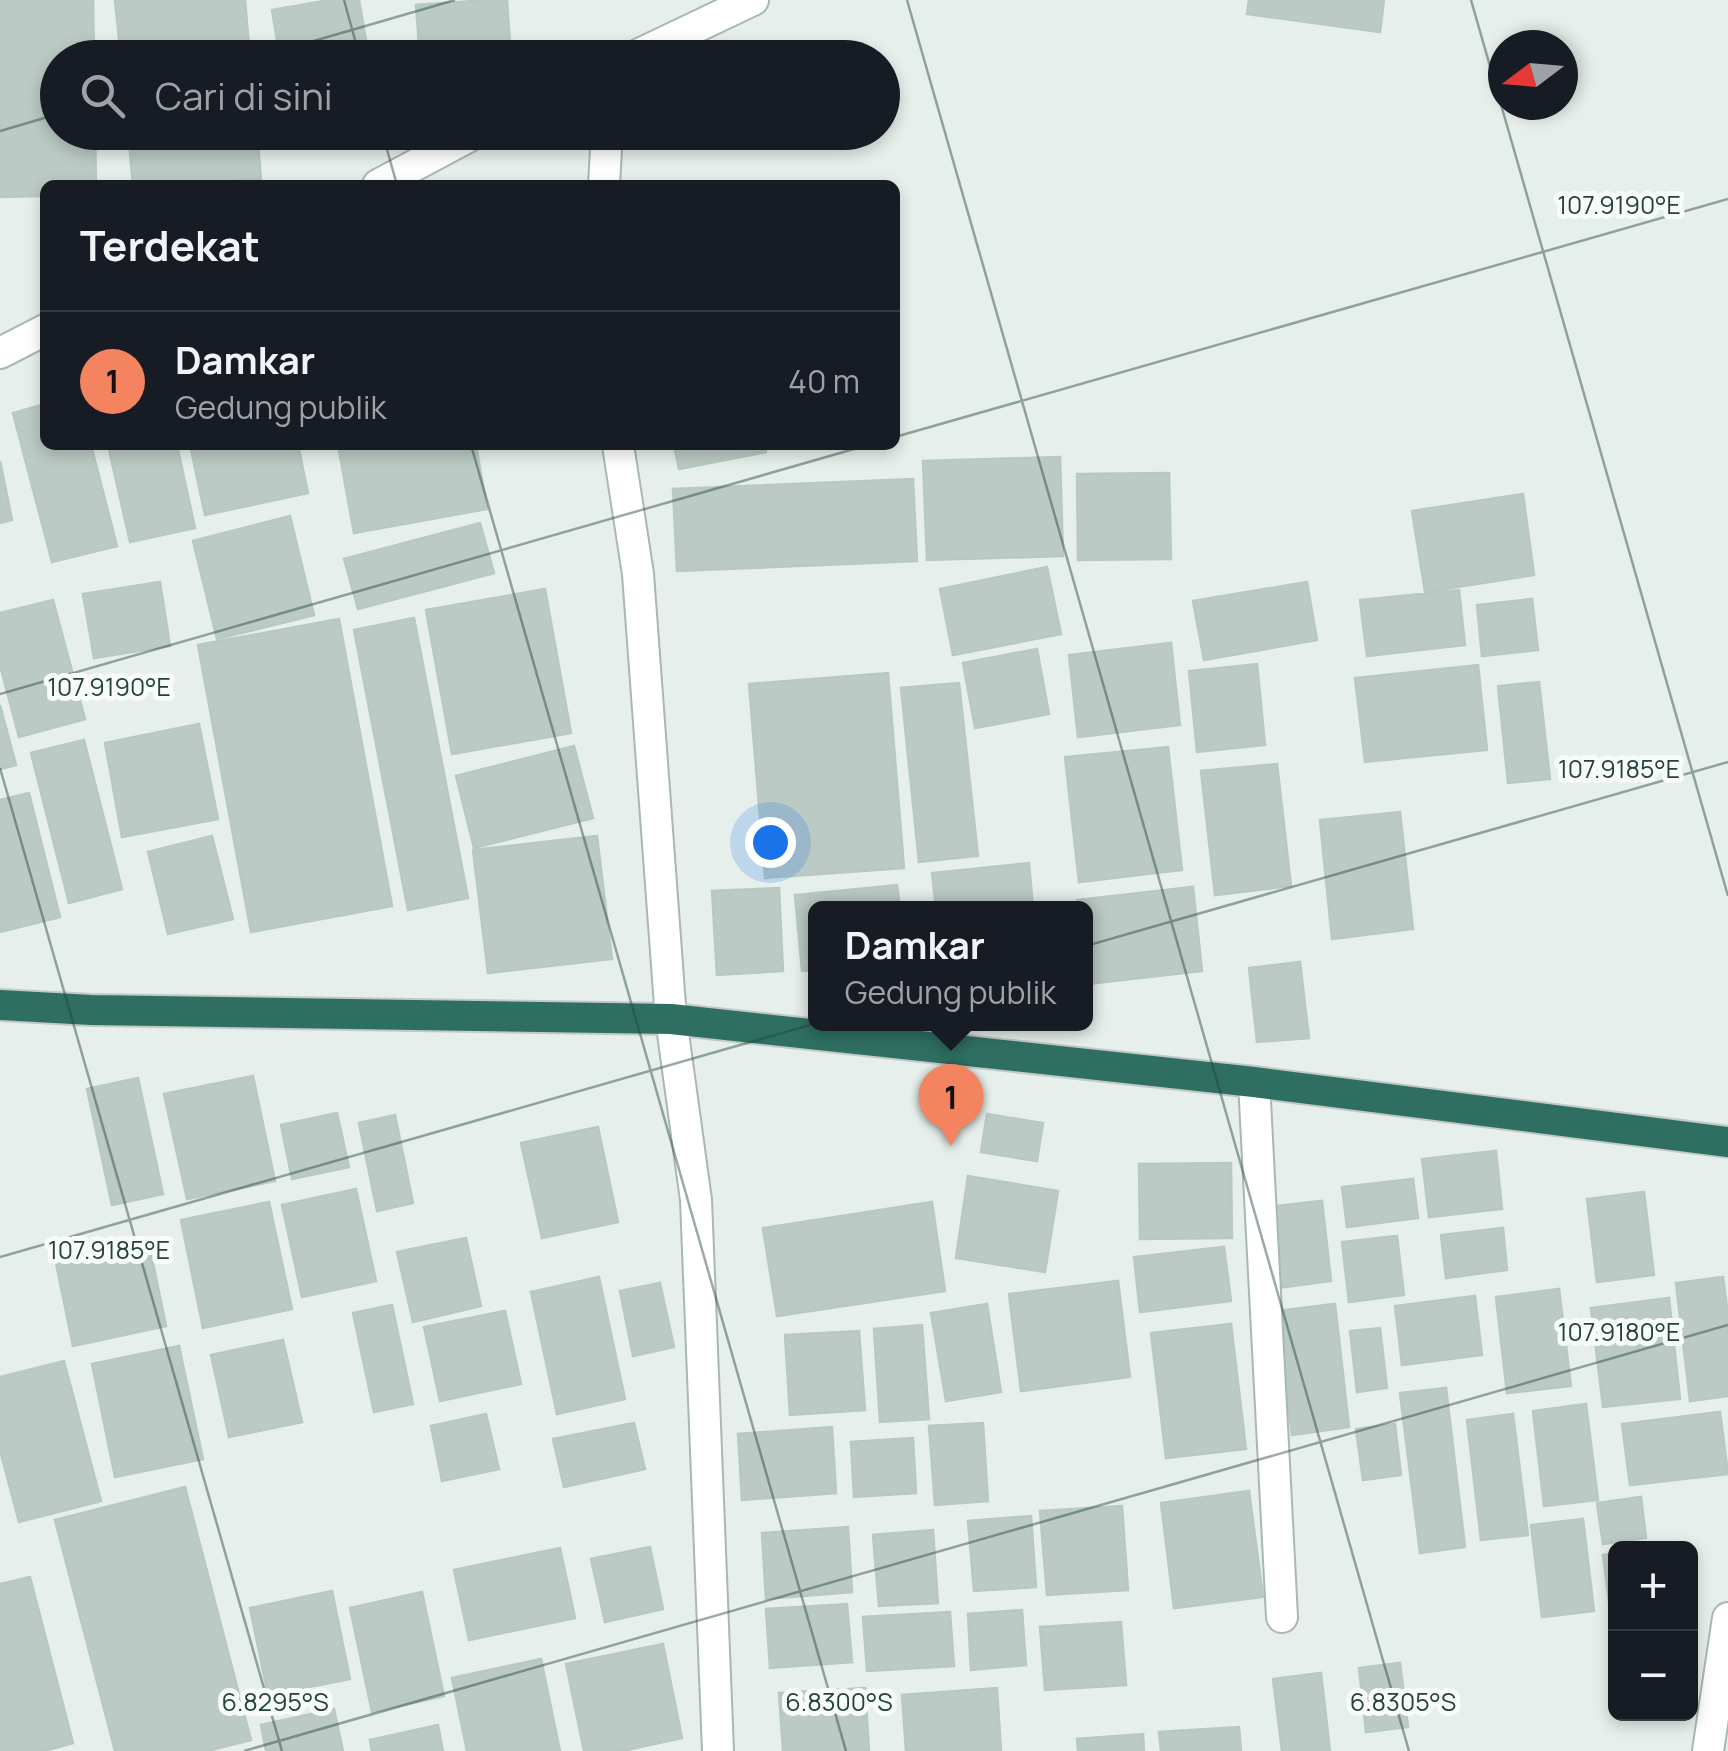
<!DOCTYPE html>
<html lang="id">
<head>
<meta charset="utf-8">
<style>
	:root { --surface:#171b24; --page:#20242c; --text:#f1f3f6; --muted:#9ea1a6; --line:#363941; --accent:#f4845f }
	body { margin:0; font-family:Manrope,sans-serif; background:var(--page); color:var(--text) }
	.controls { position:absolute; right:30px; bottom:30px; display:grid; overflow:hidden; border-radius:15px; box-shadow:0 5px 15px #0003 }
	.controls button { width:90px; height:90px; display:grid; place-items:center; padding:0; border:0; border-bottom:2px solid var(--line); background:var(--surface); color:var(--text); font:50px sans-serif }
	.compass { position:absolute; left:1488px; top:30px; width:90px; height:90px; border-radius:50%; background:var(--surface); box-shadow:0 5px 15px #0003; rotate:254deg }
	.you { position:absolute; left:770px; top:842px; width:35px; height:35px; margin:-25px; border:8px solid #fff; border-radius:50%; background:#1a73e8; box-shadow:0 0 0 15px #1a73e833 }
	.badge { display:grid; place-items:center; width:65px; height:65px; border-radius:50%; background:var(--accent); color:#111; font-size:32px; font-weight:700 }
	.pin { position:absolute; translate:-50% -82px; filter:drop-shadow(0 2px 5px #0008) }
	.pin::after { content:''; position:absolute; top:52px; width:35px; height:30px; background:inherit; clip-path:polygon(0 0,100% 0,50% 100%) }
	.popup { position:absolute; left:808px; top:901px; width:285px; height:130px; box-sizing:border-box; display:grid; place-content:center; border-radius:15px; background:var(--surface); filter:drop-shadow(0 2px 8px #0005); font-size:32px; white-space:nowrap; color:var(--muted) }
	.popup b { font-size:38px; color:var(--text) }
	.popup::after { content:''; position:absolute; left:50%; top:100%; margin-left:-20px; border:20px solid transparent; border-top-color:var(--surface) }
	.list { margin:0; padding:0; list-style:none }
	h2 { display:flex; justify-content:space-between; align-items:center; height:130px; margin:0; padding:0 40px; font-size:42px }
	h2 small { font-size:32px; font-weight:400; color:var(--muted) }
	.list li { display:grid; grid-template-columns:65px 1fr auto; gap:30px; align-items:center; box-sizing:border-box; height:140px; padding:0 40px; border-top:2px solid var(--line) }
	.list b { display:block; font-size:38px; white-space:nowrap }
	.list p { margin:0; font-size:32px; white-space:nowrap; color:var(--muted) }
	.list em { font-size:32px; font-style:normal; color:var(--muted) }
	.icon { flex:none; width:55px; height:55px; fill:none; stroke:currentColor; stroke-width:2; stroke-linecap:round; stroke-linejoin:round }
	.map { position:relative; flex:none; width:1728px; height:1751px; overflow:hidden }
	.search { position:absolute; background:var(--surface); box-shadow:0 5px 15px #0003; left:40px; top:40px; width:860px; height:110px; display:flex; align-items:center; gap:25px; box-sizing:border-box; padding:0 35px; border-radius:55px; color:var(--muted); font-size:38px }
	.panel { position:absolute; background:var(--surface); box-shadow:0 5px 15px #0003; left:40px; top:180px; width:860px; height:270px; border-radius:15px }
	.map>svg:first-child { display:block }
	.building { fill:#bbcac4; stroke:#b8c9c2; stroke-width:2.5 }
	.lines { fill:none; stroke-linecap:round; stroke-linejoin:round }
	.street-casing { stroke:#a8b8b2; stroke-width:34 }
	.highway-casing { stroke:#c2cac8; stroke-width:34 }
	.street { stroke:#fff; stroke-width:30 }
	.highway { stroke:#2f6f62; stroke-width:30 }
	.ticks { fill:none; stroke:#24423a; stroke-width:2.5; stroke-opacity:0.45 }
	.ticks-label { font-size:25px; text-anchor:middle; fill:#24423a; stroke:#f7fbf9; stroke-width:10; stroke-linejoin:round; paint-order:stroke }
</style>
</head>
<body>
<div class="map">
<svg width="1728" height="1751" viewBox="0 0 1728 1751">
	<rect width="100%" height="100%" fill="#e6efeb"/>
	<!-- building -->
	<path class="building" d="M 0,0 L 93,0 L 94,58 L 58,58 L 58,132 L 95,132 L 96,185 L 45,185 L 45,196 L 0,197 Z
		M 115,0 L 245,0 L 250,58 L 121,58 Z
		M 330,0 L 359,0 L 369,58 L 280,58 L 272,10 Z
		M 488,0 L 507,0 L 511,58 L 420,58 L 416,5 Z
		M 1249,0 L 1384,0 L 1380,32 L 1247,14 Z
		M 128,132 L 257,132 L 261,179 L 192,185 L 133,185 Z
		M 293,132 L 382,132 L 382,133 L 296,147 Z
		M 45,404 L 45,445 L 91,445 L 117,546 L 52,562 L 13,413 Z
		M 108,445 L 177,445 L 195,528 L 130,542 Z
		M 190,445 L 298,445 L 308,493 L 205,515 Z
		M 338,445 L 476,445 L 487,509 L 354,533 Z
		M 674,445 L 765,445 L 766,452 L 679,469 Z
		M 1060,457 L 1063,556 L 927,560 L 923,461 Z
		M 0,461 L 12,520 L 0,523 Z
		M 1169,473 L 1171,559 L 1078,560 L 1077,474 Z
		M 913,479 L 917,561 L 677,571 L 673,489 Z
		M 1523,494 L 1534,575 L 1425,592 L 1412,511 Z
		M 290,516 L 314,615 L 217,639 L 193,541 Z
		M 480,523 L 494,573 L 358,609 L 344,559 Z
		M 1047,567 L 1061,634 L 953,655 L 940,589 Z
		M 160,582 L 170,646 L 94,658 L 83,594 Z
		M 1307,582 L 1317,640 L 1204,660 L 1193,601 Z
		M 545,589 L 571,733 L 452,754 L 426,610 Z
		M 1459,590 L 1465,645 L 1367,656 L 1360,600 Z
		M 1532,599 L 1538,650 L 1482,656 L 1477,605 Z
		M 53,600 L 85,719 L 19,737 L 0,665 L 0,613 Z
		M 414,618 L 468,898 L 408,910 L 354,630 Z
		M 339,619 L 392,906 L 251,932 L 198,645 Z
		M 1171,643 L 1180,725 L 1078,737 L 1069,655 Z
		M 1037,649 L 1049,714 L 975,728 L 963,663 Z
		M 1257,664 L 1265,745 L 1197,752 L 1189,671 Z
		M 1478,665 L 1487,750 L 1365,762 L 1355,678 Z
		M 888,673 L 904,868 L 765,878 L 749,684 Z
		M 1539,682 L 1550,779 L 1508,783 L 1498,686 Z
		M 959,683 L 978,856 L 919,862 L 901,688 Z
		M 0,705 L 16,765 L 0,769 Z
		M 199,724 L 218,819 L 122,837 L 105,743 Z
		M 84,740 L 122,889 L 69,903 L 31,753 Z
		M 574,746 L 593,818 L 474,848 L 456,776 Z
		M 1168,747 L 1182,870 L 1079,882 L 1065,757 Z
		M 1277,764 L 1291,886 L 1215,895 L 1201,771 Z
		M 29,793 L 60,917 L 0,932 L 0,800 Z
		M 1400,812 L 1413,929 L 1332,939 L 1320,820 Z
		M 212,836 L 233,919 L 168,934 L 148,852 Z
		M 597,836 L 612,959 L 488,973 L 473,850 Z
		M 1029,863 L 1033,908 L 936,908 L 932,873 Z
		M 897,885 L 900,908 L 816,908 L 816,970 L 802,971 L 795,895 Z
		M 1193,887 L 1202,971 L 1087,984 L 1086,908 L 1078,908 L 1077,900 Z
		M 779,888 L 783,971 L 717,975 L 712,891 Z
		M 1300,962 L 1309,1038 L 1257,1042 L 1249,968 Z
		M 253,1076 L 275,1181 L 187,1199 L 164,1094 Z
		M 138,1078 L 163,1194 L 112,1205 L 87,1089 Z
		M 337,1113 L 349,1167 L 292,1179 L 281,1125 Z
		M 987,1114 L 1043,1123 L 1037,1161 L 981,1152 Z
		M 395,1115 L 413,1203 L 377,1211 L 359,1123 Z
		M 598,1127 L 618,1222 L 542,1238 L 521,1143 Z
		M 1496,1151 L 1502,1209 L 1429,1217 L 1422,1159 Z
		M 1231,1163 L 1232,1238 L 1140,1239 L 1139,1164 Z
		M 968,1176 L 1058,1191 L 1045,1272 L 956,1258 Z
		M 1413,1179 L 1418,1218 L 1347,1227 L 1342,1187 Z
		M 356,1189 L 376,1281 L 302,1297 L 282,1205 Z
		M 1644,1192 L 1654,1275 L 1597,1282 L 1587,1199 Z
		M 1322,1201 L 1331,1281 L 1277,1288 L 1267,1207 Z
		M 269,1202 L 292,1309 L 203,1328 L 181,1220 Z
		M 932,1202 L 945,1291 L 777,1316 L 763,1228 Z
		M 1503,1228 L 1507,1270 L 1446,1278 L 1441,1235 Z
		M 1397,1236 L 1404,1295 L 1349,1302 L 1342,1242 Z
		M 466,1238 L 481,1306 L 413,1322 L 397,1252 Z
		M 149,1244 L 166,1326 L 73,1346 L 56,1263 Z
		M 1224,1247 L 1231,1301 L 1140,1312 L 1134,1257 Z
		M 599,1277 L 625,1399 L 557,1414 L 531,1292 Z
		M 1723,1277 L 1728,1315 L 1728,1396 L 1690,1401 L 1676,1283 Z
		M 1118,1281 L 1130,1377 L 1021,1391 L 1009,1294 Z
		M 660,1283 L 674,1347 L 633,1356 L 620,1291 Z
		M 1559,1289 L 1571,1386 L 1507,1393 L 1496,1297 Z
		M 1475,1296 L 1482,1355 L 1402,1365 L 1395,1306 Z
		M 1669,1298 L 1680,1399 L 1603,1407 L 1591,1308 Z
		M 987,1304 L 1001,1392 L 946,1401 L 931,1313 Z
		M 1335,1304 L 1349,1427 L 1292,1435 L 1276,1311 Z
		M 392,1305 L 413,1404 L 374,1412 L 353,1313 Z
		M 505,1311 L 521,1384 L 440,1401 L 424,1327 Z
		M 1231,1324 L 1246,1449 L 1166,1458 L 1151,1333 Z
		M 922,1325 L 929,1419 L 880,1422 L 874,1329 Z
		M 1380,1328 L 1387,1388 L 1357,1392 L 1350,1331 Z
		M 859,1331 L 865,1410 L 790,1415 L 785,1335 Z
		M 283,1340 L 302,1422 L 229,1437 L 211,1355 Z
		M 179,1346 L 203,1459 L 115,1477 L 92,1364 Z
		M 64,1361 L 101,1501 L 19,1522 L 0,1450 L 0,1377 Z
		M 1446,1388 L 1465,1547 L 1420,1553 L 1400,1393 Z
		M 1586,1404 L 1598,1500 L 1544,1506 L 1533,1411 Z
		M 1720,1412 L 1728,1474 L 1630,1485 L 1622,1424 Z
		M 486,1414 L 499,1469 L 442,1481 L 431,1426 Z
		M 1513,1414 L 1528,1535 L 1481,1540 L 1467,1420 Z
		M 634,1423 L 645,1469 L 564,1487 L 553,1439 Z
		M 983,1423 L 988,1501 L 935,1505 L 929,1426 Z
		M 1395,1424 L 1401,1475 L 1363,1480 L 1356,1429 Z
		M 832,1427 L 836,1493 L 742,1500 L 738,1434 Z
		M 913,1438 L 916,1493 L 854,1497 L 851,1442 Z
		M 185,1487 L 251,1740 L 207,1751 L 115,1751 L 55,1520 Z
		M 1249,1491 L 1263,1597 L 1174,1608 L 1161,1503 Z
		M 1641,1497 L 1646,1538 L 1603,1544 L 1597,1503 Z
		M 1122,1506 L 1128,1590 L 1047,1595 L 1040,1511 Z
		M 1031,1516 L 1036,1587 L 974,1591 L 968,1521 Z
		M 1583,1519 L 1594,1611 L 1542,1617 L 1531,1525 Z
		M 848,1527 L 852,1592 L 766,1599 L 762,1533 Z
		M 933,1530 L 938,1603 L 879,1606 L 873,1535 Z
		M 650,1547 L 663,1609 L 605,1622 L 591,1559 Z
		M 560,1548 L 575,1618 L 469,1640 L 454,1570 Z
		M 1616,1553 L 1616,1624 L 1612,1625 L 1603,1555 Z
		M 30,1577 L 73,1743 L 44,1751 L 0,1751 L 0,1584 Z
		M 332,1591 L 350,1679 L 268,1695 L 250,1608 Z
		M 422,1592 L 444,1696 L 372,1712 L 350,1608 Z
		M 847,1604 L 852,1662 L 770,1668 L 766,1609 Z
		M 1022,1610 L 1026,1665 L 971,1670 L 968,1614 Z
		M 950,1612 L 954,1666 L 867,1671 L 863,1617 Z
		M 1121,1622 L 1126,1685 L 1045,1690 L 1040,1627 Z
		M 663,1644 L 682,1738 L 622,1751 L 584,1751 L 566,1664 Z
		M 541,1659 L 560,1751 L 467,1751 L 452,1678 Z
		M 1400,1663 L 1408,1727 L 1366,1732 L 1359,1668 Z
		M 1321,1673 L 1330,1751 L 1282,1751 L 1273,1679 Z
		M 865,1688 L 869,1751 L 783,1751 L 779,1693 Z
		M 997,1688 L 1001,1751 L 906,1751 L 902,1695 Z
		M 334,1709 L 343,1751 L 266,1751 L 261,1725 Z
		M 438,1725 L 443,1751 L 372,1751 L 370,1740 Z
		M 1239,1727 L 1241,1751 L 1161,1751 L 1159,1732 Z
		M 1143,1734 L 1144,1751 L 1078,1751 L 1077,1739 Z"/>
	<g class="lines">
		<!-- street casing -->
		<g class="street-casing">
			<path id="street" d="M 631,58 L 753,0
				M 378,185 L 477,132
				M 604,185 L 607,132
				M 0,353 L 45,330
				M 618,445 L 638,574 L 671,1019 L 696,1200 L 718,1751
				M 1254,1082 L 1282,1617
				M 1708,1751 L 1728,1618"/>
		</g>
		<!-- highway casing -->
		<g class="highway-casing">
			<path id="highway" d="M 0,1005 L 91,1010 L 671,1019 L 1254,1082 L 1728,1142"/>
		</g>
		<!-- street -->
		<use href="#street" class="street"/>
		<!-- highway -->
		<use href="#highway" class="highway"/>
	</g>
	<!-- ticks -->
	<path class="ticks" d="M 344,0 L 360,58M 907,0 L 1409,1751M 1471,0 L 1728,896M 255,58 L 455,0M 0,131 L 58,114M 382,132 L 397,185M 895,437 L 1728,199M 471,445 L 846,1751M 0,694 L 868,445M 0,768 L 282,1751M 0,1257 L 1728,762M 244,1751 L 1728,1325"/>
	<g class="ticks-label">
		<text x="1619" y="214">107.9190°E</text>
		<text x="109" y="696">107.9190°E</text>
		<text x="1619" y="778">107.9185°E</text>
		<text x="109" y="1259">107.9185°E</text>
		<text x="1619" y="1341">107.9180°E</text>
		<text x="275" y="1711">6.8295°S</text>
		<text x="839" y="1711">6.8300°S</text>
		<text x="1403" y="1711">6.8305°S</text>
	</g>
</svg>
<div class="controls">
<button>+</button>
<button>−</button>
</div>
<svg class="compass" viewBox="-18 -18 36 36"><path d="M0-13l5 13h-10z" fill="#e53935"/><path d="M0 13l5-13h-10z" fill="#9ea1a6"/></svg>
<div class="you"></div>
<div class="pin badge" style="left:951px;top:1146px">1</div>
<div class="popup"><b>Damkar</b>Gedung publik</div>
<div class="search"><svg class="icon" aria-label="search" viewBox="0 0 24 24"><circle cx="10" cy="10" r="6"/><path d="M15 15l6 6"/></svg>Cari di sini</div>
<section class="panel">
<h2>Terdekat<small></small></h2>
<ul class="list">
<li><span class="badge">1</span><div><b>Damkar</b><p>Gedung publik</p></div><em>40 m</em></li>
</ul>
</section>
</div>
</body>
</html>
